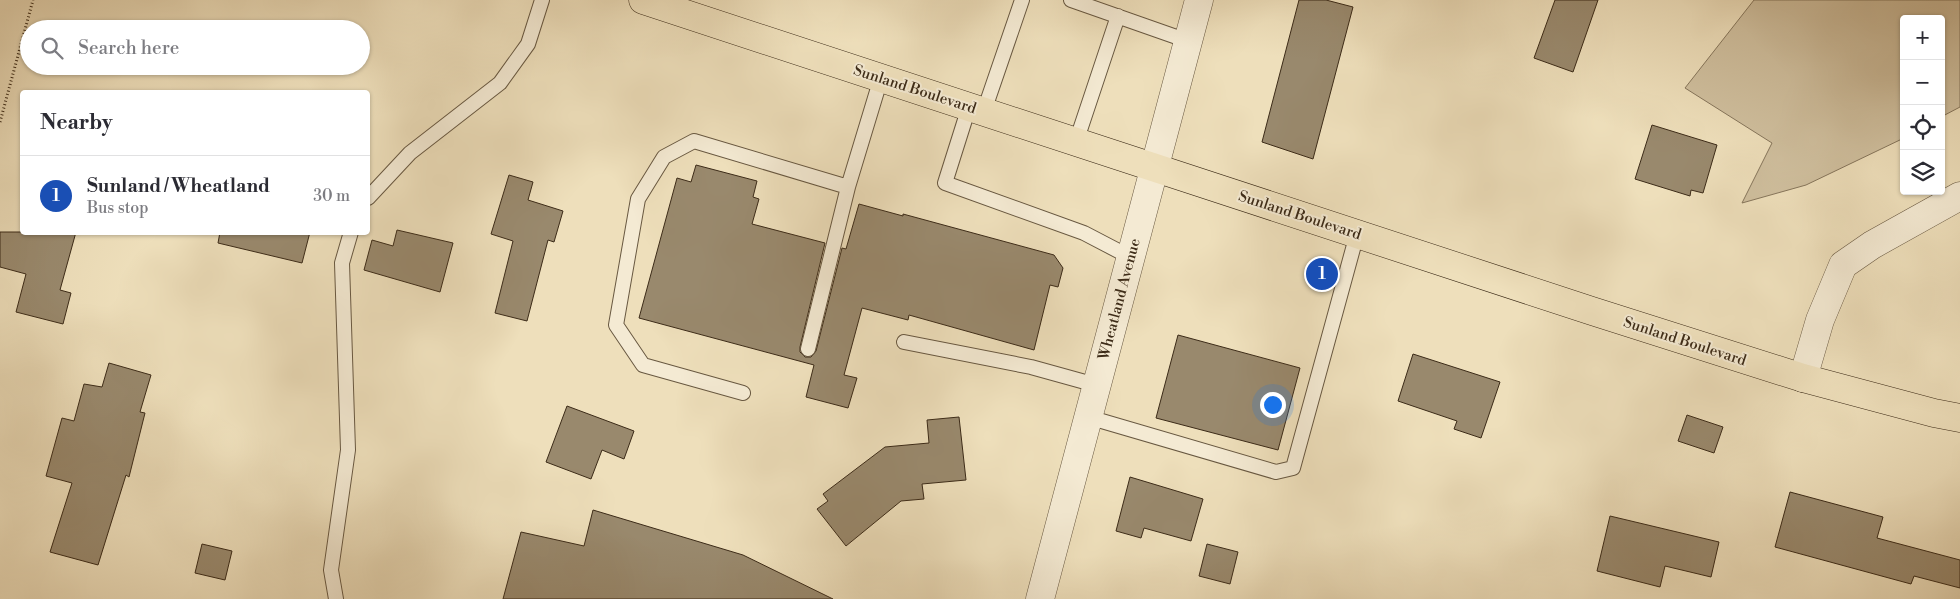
<!DOCTYPE html>
<html lang="en">
<head>
<meta charset="utf-8">
<style>
	:root { --surface:#fff; --page:#f2f2f3; --text:#2b2b33; --muted:#7c7c81; --line:#e1e1e2; --accent:#0b8043 }
	body { margin:0; font-family:"Libre Bodoni",serif; background:var(--page); color:var(--text) }
	.controls { position:absolute; right:15px; top:15px; display:grid; overflow:hidden; border-radius:5px; box-shadow:0 1px 4px #0004 }
	.controls button { width:45px; height:45px; display:grid; place-items:center; padding:0; border:0; border-bottom:1px solid var(--line); background:var(--surface); color:var(--text); font:25px sans-serif }
	.you { position:absolute; left:1272px; top:404px; width:18px; height:18px; margin:-12px; border:4px solid #fff; border-radius:50%; background:#1a73e8; box-shadow:0 0 0 8px #1a73e833 }
	.badge { display:grid; place-items:center; width:32px; height:32px; border-radius:50%; background:var(--accent); color:#fff; font-size:16px; font-weight:700 }
	.pin { position:absolute; translate:-50% -50%; border:2px solid #fff; box-shadow:0 1px 5px #0006 }
	.list { margin:0; padding:0; list-style:none }
	h2 { display:flex; justify-content:space-between; align-items:center; height:65px; margin:0; padding:0 20px; font-size:21px }
	h2 small { font-size:16px; font-weight:400; color:var(--muted) }
	.list li { display:grid; grid-template-columns:32px 1fr auto; gap:15px; align-items:center; box-sizing:border-box; height:80px; padding:0 20px; border-top:1px solid var(--line) }
	.list b { display:block; font-size:19px; white-space:nowrap }
	.list p { margin:0; font-size:16px; white-space:nowrap; color:var(--muted) }
	.list em { font-size:16px; font-style:normal; color:var(--muted) }
	.icon { flex:none; width:28px; height:28px; fill:none; stroke:currentColor; stroke-width:2; stroke-linecap:round; stroke-linejoin:round }
	.map { position:relative; flex:none; width:1960px; height:599px; overflow:hidden }
	.search { position:absolute; background:var(--surface); box-shadow:0 1px 4px #0004; left:20px; top:20px; width:350px; height:55px; display:flex; align-items:center; gap:12px; box-sizing:border-box; padding:0 18px; border-radius:28px; color:var(--muted); font-size:19px }
	.panel { position:absolute; background:var(--surface); box-shadow:0 1px 4px #0004; left:20px; top:90px; width:350px; height:145px; border-radius:5px }
	.map>svg:first-child { display:block }
	.green { fill:#d0c09f; stroke:#86765c }
	.building { fill:#99896d; stroke:#3c2b18 }
	.lines { fill:none; stroke-linecap:round; stroke-linejoin:round }
	.lane-casing { stroke:#685841; stroke-width:16 }
	.street-casing { stroke:#685841; stroke-width:29 }
	.primary-casing { stroke:#3c2b18; stroke-width:29 }
	.path { stroke:#3c2b18; stroke-width:3; stroke-dasharray:1 2.5; stroke-linecap:butt }
	.lane { stroke:#f4ead3; stroke-width:14 }
	.street { stroke:#f4ead3; stroke-width:28 }
	.primary { stroke:#eedfbb; stroke-width:28 }
	.labels { text-anchor:middle; stroke-width:4; stroke-linejoin:round; paint-order:stroke }
	.street-label { font-size:15px; fill:#3c2b18; stroke:#f4ead3 }
</style>
</head>
<body>
<div class="map">
<svg width="1960" height="599" viewBox="0 0 1960 599">
	<rect width="100%" height="100%" fill="#eedfbb"/>
	<filter id="stains"><feTurbulence type="fractalNoise" baseFrequency=".004" numOctaves="4"/><feColorMatrix values="0 0 0 0 .2 0 0 0 0 .09 0 0 0 0 .02 0 0 0 .5 -.17"/></filter>
	<radialGradient id="worn" r=".72"><stop offset=".6" stop-color="#630" stop-opacity="0"/><stop offset="1" stop-color="#630" stop-opacity=".3"/></radialGradient>
	<!-- green -->
	<path class="green" d="M 1754,0 L 1960,0 L 1960,107 L 1941,117 L 1941,19 L 1904,19 L 1904,138 L 1806,185 L 1742,203 L 1772,143 L 1685,88 Z"/>
	<!-- building -->
	<path class="building" d="M 1299,0 L 1326,0 L 1353,7 L 1313,159 L 1262,142 Z
		M 1555,0 L 1598,0 L 1573,72 L 1534,58 Z
		M 1652,125 L 1717,145 L 1703,193 L 1691,190 L 1690,196 L 1635,179 Z
		M 696,165 L 757,181 L 753,197 L 759,199 L 752,224 L 825,243 L 800,347 L 800,352 L 805,357 L 811,357 L 816,351 L 842,248 L 846,249 L 859,204 L 903,216 L 903,214 L 1054,255 L 1063,268 L 1058,287 L 1050,285 L 1034,350 L 909,315 L 908,320 L 862,308 L 844,375 L 857,378 L 848,408 L 806,397 L 814,365 L 639,318 L 677,178 L 691,182 Z
		M 509,175 L 533,182 L 528,200 L 563,211 L 554,242 L 548,240 L 527,321 L 495,313 L 513,241 L 491,234 Z
		M 397,230 L 453,243 L 440,292 L 364,270 L 372,240 L 393,246 Z
		M 0,232 L 76,232 L 60,290 L 71,293 L 63,324 L 16,312 L 26,274 L 0,267 Z
		M 220,232 L 310,232 L 302,263 L 218,243 Z
		M 1178,335 L 1300,368 L 1278,450 L 1156,418 Z
		M 1413,354 L 1500,382 L 1481,438 L 1454,429 L 1457,421 L 1398,401 Z
		M 109,363 L 151,375 L 140,412 L 145,413 L 129,477 L 126,475 L 98,565 L 50,552 L 72,483 L 46,476 L 62,418 L 74,421 L 84,384 L 102,387 Z
		M 567,406 L 634,431 L 624,459 L 602,450 L 591,479 L 546,462 Z
		M 1687,415 L 1723,427 L 1714,453 L 1678,441 Z
		M 959,417 L 966,480 L 922,484 L 924,499 L 901,501 L 846,546 L 817,509 L 828,501 L 823,494 L 885,447 L 929,443 L 927,420 Z
		M 1130,477 L 1203,499 L 1191,541 L 1144,528 L 1141,538 L 1116,531 Z
		M 1790,492 L 1883,517 L 1877,538 L 1960,560 L 1960,588 L 1914,576 L 1911,584 L 1775,547 Z
		M 593,510 L 743,555 L 833,599 L 503,599 L 521,532 L 584,546 Z
		M 1610,516 L 1719,542 L 1711,577 L 1665,566 L 1660,587 L 1597,571 Z
		M 202,544 L 232,551 L 225,580 L 195,573 Z
		M 1207,544 L 1238,552 L 1230,584 L 1199,576 Z"/>
	<g class="lines">
		<!-- lane casing -->
		<g class="lane-casing">
			<path id="lane" d="M 1071,0 L 1188,41
				M 969,107 L 945,183 L 1084,233 L 1130,257
				M 984,111 L 1022,0
				M 1076,142 L 1118,16
				M 368,198 L 410,153 L 500,83 L 528,44 L 542,0
				M 904,342 L 1031,367 L 1096,385
				M 808,349 L 848,187 L 881,78
				M 743,393 L 643,365 L 616,325 L 638,199 L 664,157 L 694,141 L 848,187
				M 1088,417 L 1276,472 L 1293,468 L 1357,234
				M 336,599 L 331,570 L 348,450 L 342,263 L 351,232"/>
		</g>
		<!-- street casing -->
		<g class="street-casing">
			<path id="street" d="M 1803,378 L 1820,320 L 1843,265 L 1872,245 L 1960,196
				M 1040,599 L 1199,0"/>
		</g>
		<!-- primary casing -->
		<g class="primary-casing">
			<path id="primary" d="M 643,0 L 1592,311 L 1803,378 L 1934,413 L 1960,418"/>
		</g>
		<!-- path -->
		<path class="path" d="M 0,122 L 33,0"/>
		<!-- lane -->
		<use href="#lane" class="lane"/>
		<!-- street -->
		<use href="#street" class="street"/>
		<!-- primary -->
		<use href="#primary" class="primary"/>
	</g>
	<g class="labels">
		<!-- street labels -->
		<g class="street-label">
			<text transform="translate(915 89) rotate(18)" y="5">Sunland Boulevard</text>
			<text transform="translate(1300 215) rotate(18)" y="5">Sunland Boulevard</text>
			<text transform="translate(1119 299) rotate(-75)" y="5">Wheatland Avenue</text>
			<text transform="translate(1685 341) rotate(18)" y="5">Sunland Boulevard</text>
		</g>
	</g>
	<rect width="100%" height="100%" filter="url(#stains)"/>
	<rect width="100%" height="100%" fill="url(#worn)"/>
</svg>
<div class="controls">
<button>+</button>
<button>−</button>
<button><svg class="icon" aria-label="locate" viewBox="0 0 24 24"><circle cx="12" cy="12" r="6"/><path d="M12 2v4M12 18v4M2 12h4M18 12h4"/></svg></button>
<button><svg class="icon" aria-label="layers" viewBox="0 0 24 24"><path d="M12 4l9 5-9 5-9-5zM3 14l9 5 9-5"/></svg></button>
</div>
<div class="you"></div>
<div class="pin badge" style="left:1322px;top:274px;background:#1a4fb4">1</div>
<div class="search"><svg class="icon" aria-label="search" viewBox="0 0 24 24"><circle cx="10" cy="10" r="6"/><path d="M15 15l6 6"/></svg>Search here</div>
<section class="panel">
<h2>Nearby<small></small></h2>
<ul class="list">
<li><span class="badge" style="background:#1a4fb4">1</span><div><b>Sunland / Wheatland</b><p>Bus stop</p></div><em>30 m</em></li>
</ul>
</section>
</div>
</body>
</html>
